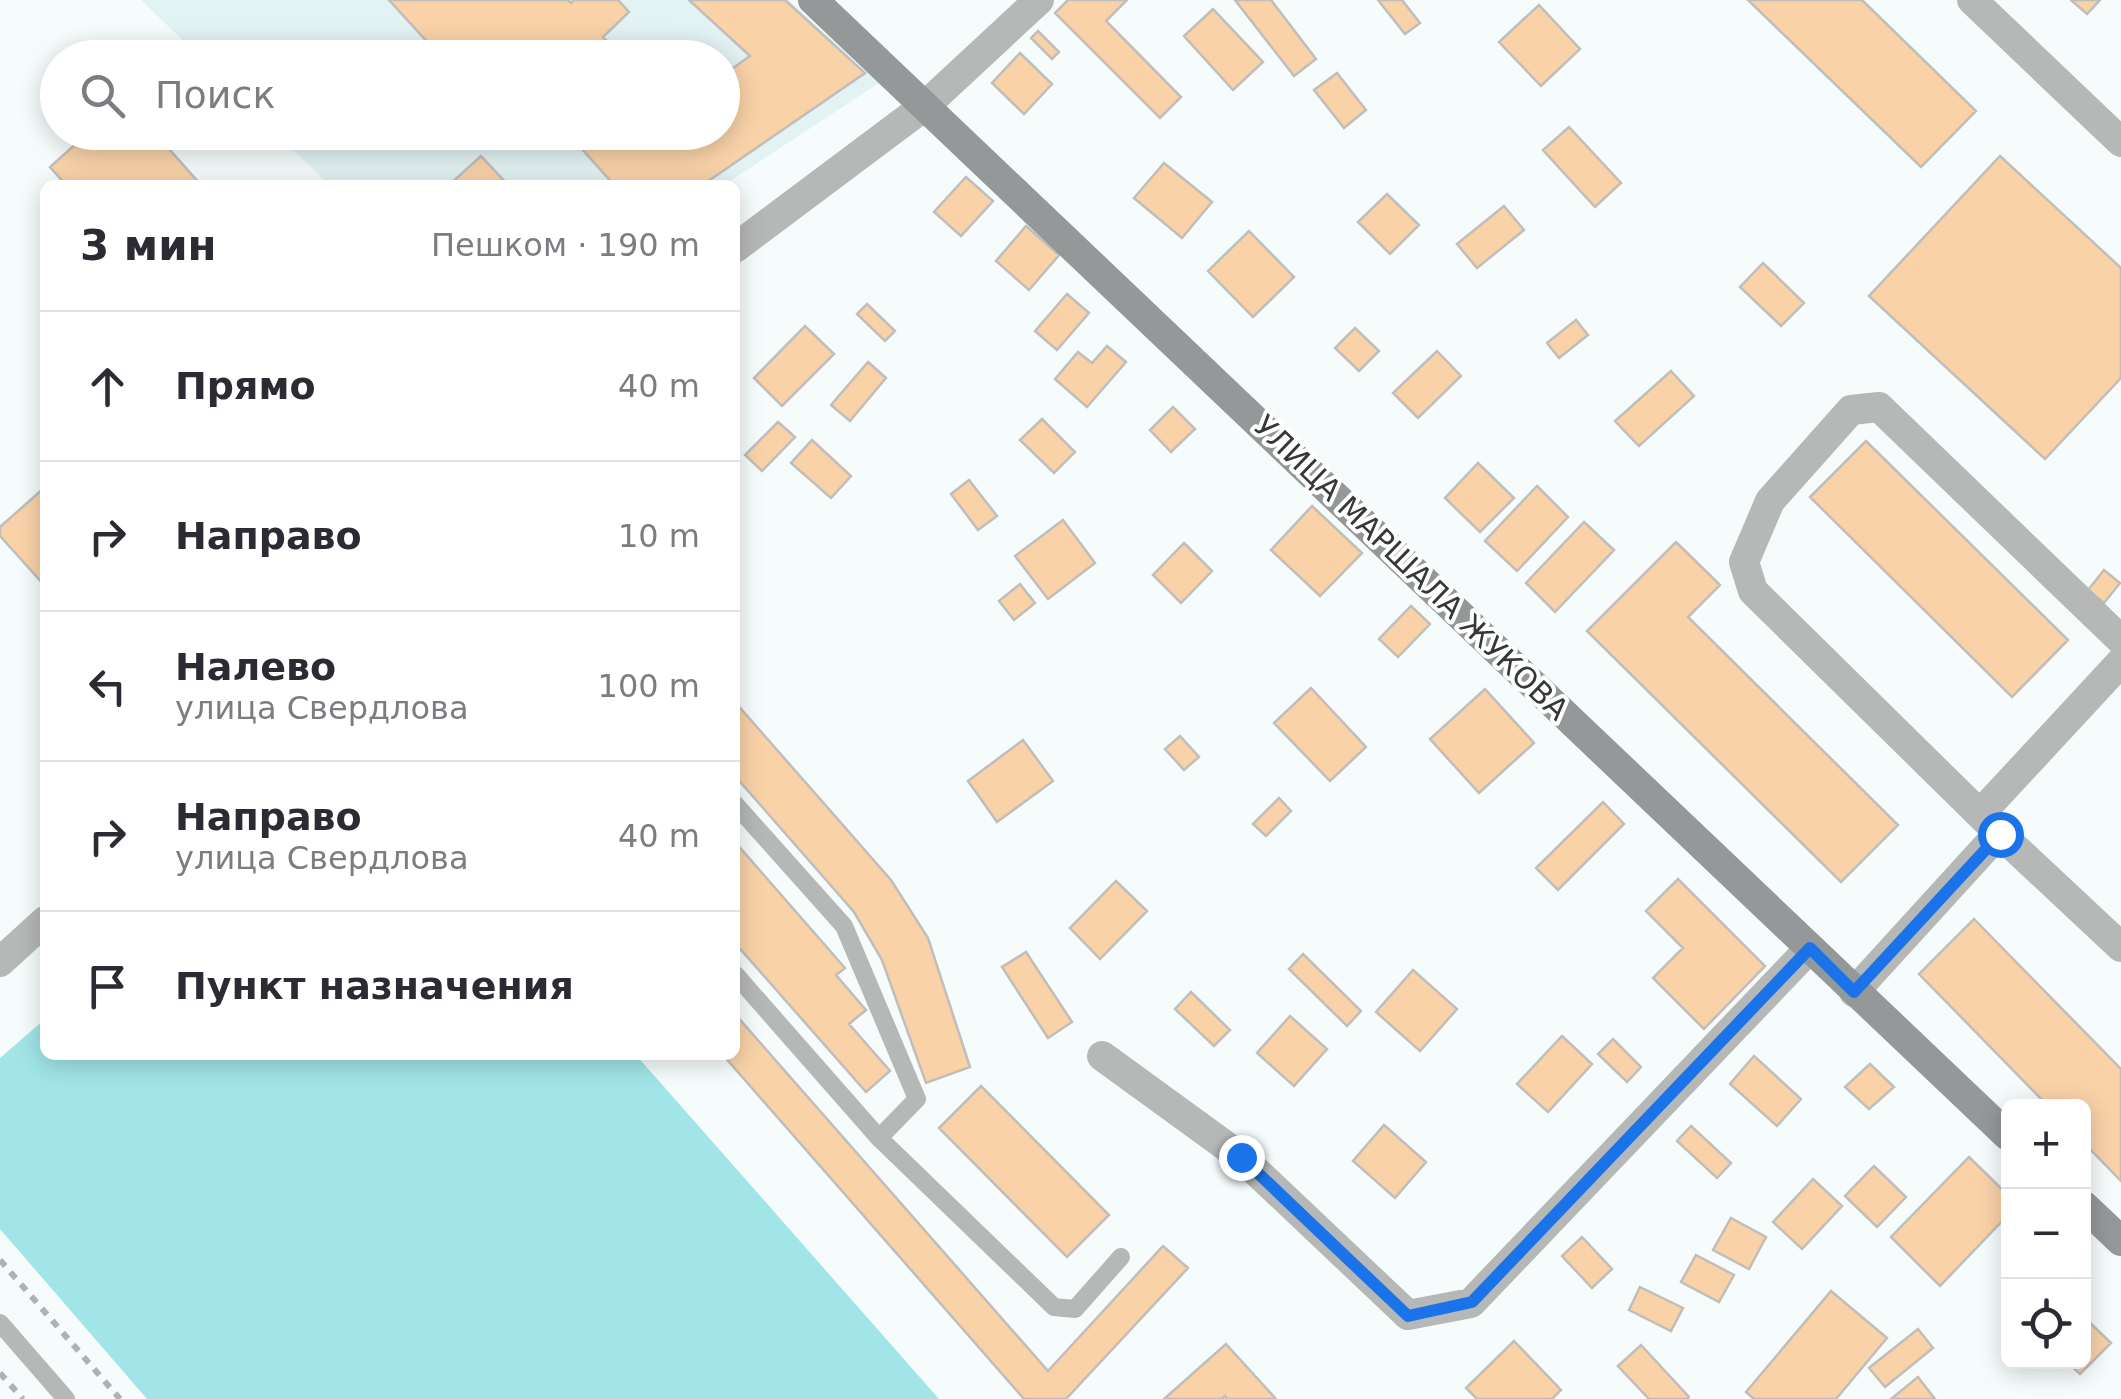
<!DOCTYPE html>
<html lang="ru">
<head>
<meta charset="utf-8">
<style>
	:root { --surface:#fff; --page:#f7f7f7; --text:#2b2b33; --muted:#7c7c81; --line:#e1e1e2 }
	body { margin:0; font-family:"DejaVu Sans",sans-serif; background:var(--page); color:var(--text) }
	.controls { position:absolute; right:30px; bottom:30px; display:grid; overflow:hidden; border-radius:15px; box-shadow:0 5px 25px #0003 }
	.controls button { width:90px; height:90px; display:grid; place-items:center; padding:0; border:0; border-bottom:2px solid var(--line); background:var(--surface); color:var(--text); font:50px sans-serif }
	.stop { position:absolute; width:30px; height:30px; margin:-22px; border:8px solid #1a73e8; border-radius:50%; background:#fff }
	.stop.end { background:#1a73e8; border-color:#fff; box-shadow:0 2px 10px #0008 }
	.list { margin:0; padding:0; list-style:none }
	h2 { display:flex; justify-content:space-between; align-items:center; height:130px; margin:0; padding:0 40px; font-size:42px }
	h2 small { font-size:32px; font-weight:400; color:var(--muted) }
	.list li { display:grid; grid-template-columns:65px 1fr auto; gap:30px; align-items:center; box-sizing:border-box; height:150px; padding:0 40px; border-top:2px solid var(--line) }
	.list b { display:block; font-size:38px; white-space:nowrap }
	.list p { margin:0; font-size:32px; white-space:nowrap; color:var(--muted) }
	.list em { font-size:32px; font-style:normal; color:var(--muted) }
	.icon { flex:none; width:55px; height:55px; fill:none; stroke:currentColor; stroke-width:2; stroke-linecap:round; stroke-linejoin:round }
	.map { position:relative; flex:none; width:2121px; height:1399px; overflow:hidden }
	.search { position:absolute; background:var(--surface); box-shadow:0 5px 25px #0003; left:40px; top:40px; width:700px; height:110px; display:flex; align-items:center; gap:25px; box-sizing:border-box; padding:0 35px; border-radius:55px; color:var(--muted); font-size:38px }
	.panel { position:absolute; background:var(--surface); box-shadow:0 5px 25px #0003; left:40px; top:180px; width:700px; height:880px; border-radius:15px }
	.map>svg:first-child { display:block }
	.built { fill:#e3f2f3 }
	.green { fill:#a1e5e8 }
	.building { fill:#f9d2a8; stroke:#c1bdba; stroke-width:2.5 }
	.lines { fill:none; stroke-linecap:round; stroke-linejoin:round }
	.path { stroke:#aeb2b2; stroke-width:6; stroke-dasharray:8 8; stroke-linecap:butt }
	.lane { stroke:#b6b8b8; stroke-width:18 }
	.street { stroke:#b6b8b8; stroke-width:30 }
	.secondary { stroke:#949898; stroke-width:30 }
	.route { stroke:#1a73e8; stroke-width:12 }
	.labels { text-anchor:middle; stroke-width:8; stroke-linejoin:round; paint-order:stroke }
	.street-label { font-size:30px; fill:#363838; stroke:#fff }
</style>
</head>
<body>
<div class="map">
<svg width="2121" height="1399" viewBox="0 0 2121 1399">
	<rect width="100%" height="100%" fill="#f6fcfc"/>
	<!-- built -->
	<path class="built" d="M 141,0 L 789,0 L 879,83 L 724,185 L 329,185 L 276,133 L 722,132 L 722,58 L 200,57 Z"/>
	<!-- green -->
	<path class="green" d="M 45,1019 L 45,1055 L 636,1055 L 939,1399 L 147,1399 L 0,1229 L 0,1058 Z"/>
	<!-- building -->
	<path class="building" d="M 389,0 L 568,0 L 571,3 L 574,0 L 618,0 L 629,12 L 603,37 L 623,58 L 442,58 Z
		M 689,0 L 785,0 L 865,73 L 704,184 L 614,185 L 567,132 L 722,132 L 722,76 L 750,56 Z
		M 1068,0 L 1127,0 L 1106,21 L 1181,97 L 1160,118 L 1055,13 Z
		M 1235,0 L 1271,0 L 1316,59 L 1294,76 Z
		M 1378,0 L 1402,0 L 1420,23 L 1405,34 Z
		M 1748,0 L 1862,0 L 1976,111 L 1921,167 Z
		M 2071,0 L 2100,0 L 2087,14 Z
		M 1539,5 L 1580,49 L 1541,86 L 1499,42 Z
		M 1213,9 L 1263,62 L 1233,90 L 1184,36 Z
		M 1038,31 L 1059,52 L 1052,59 L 1031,38 Z
		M 1020,53 L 1052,84 L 1024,114 L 992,83 Z
		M 1337,73 L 1366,110 L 1344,128 L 1314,90 Z
		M 1569,127 L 1621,183 L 1595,207 L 1543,150 Z
		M 89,132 L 154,132 L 201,185 L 66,185 L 50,167 Z
		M 481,156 L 508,185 L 449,185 Z
		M 2000,156 L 2121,268 L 2121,378 L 2045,459 L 1869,296 Z
		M 1164,163 L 1212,202 L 1182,238 L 1134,198 Z
		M 966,177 L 993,201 L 961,236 L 934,212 Z
		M 1387,194 L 1419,225 L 1390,254 L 1358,222 Z
		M 1504,206 L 1524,230 L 1477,268 L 1457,244 Z
		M 1026,226 L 1059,255 L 1029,290 L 996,261 Z
		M 1249,231 L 1294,277 L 1253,317 L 1208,271 Z
		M 1763,263 L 1804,303 L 1781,326 L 1740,287 Z
		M 1067,294 L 1089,313 L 1057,350 L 1035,331 Z
		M 867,304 L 895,331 L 885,341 L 857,314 Z
		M 1576,320 L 1588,335 L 1559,358 L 1547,343 Z
		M 805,326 L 834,354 L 782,406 L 754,378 Z
		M 1355,328 L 1379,351 L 1359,371 L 1335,348 Z
		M 1107,346 L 1126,362 L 1087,407 L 1055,379 L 1078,352 L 1092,363 Z
		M 1437,351 L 1461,376 L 1418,418 L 1393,393 Z
		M 868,362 L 886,378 L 850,421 L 831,405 Z
		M 1671,371 L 1694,396 L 1639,446 L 1615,421 Z
		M 1173,407 L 1195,429 L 1171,452 L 1150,430 Z
		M 1042,419 L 1075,452 L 1054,473 L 1020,440 Z
		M 778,422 L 795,437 L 762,471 L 745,455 Z
		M 812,440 L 851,476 L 831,498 L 791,463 Z
		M 1866,441 L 2068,640 L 2012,697 L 1810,497 Z
		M 1478,463 L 1514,498 L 1480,532 L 1445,498 Z
		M 969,480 L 997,516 L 978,530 L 951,494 Z
		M 1537,486 L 1568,517 L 1517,571 L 1485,541 Z
		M 45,487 L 45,586 L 0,536 L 0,527 Z
		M 1312,506 L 1362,553 L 1320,596 L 1271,550 Z
		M 1063,520 L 1095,563 L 1048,599 L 1015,556 Z
		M 1584,522 L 1614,550 L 1555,612 L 1526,583 Z
		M 1676,542 L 1720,585 L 1688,617 L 1898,825 L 1841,882 L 1587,631 Z
		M 1184,543 L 1212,571 L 1181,603 L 1153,575 Z
		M 2104,570 L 2120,583 L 2104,603 L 2088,590 Z
		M 1020,584 L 1035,603 L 1014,620 L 999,601 Z
		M 1411,606 L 1430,624 L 1398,657 L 1379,639 Z
		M 1311,688 L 1366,747 L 1330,781 L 1274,723 Z
		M 1485,689 L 1534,743 L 1479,793 L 1430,739 Z
		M 735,702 L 891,880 L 928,938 L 970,1067 L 926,1083 L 882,960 L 854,912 L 735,776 Z
		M 1180,736 L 1199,757 L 1184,770 L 1165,749 Z
		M 1023,740 L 1053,781 L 997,822 L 968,781 Z
		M 1279,798 L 1291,811 L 1266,836 L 1253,824 Z
		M 1603,802 L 1624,824 L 1558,890 L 1536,868 Z
		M 735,842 L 845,968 L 836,975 L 866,1010 L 849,1024 L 890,1071 L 866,1092 L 735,943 Z
		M 1678,879 L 1765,966 L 1704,1029 L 1653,978 L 1683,948 L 1646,911 Z
		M 1116,881 L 1147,911 L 1100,959 L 1070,928 Z
		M 1974,919 L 2121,1069 L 2121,1181 L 2084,1143 L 2084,1106 L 2048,1106 L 1919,974 Z
		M 1026,952 L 1072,1022 L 1048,1038 L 1002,967 Z
		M 1303,954 L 1361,1011 L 1347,1026 L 1289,969 Z
		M 1413,970 L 1457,1009 L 1420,1051 L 1376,1012 Z
		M 1191,992 L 1230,1030 L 1214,1046 L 1175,1009 Z
		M 735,1014 L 1048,1371 L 1163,1246 L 1188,1268 L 1066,1399 L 1024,1399 L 723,1055 L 735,1055 Z
		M 1290,1016 L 1327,1049 L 1294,1086 L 1257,1053 Z
		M 1562,1036 L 1592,1064 L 1548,1112 L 1517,1084 Z
		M 1613,1039 L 1641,1067 L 1627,1082 L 1598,1054 Z
		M 1754,1056 L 1801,1099 L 1777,1126 L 1730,1084 Z
		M 1870,1064 L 1894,1087 L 1869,1109 L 1845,1087 Z
		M 981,1086 L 1109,1215 L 1067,1257 L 939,1128 Z
		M 1384,1125 L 1426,1162 L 1395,1198 L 1353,1161 Z
		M 1691,1126 L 1731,1163 L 1717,1178 L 1677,1141 Z
		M 1969,1157 L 2008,1195 L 2008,1215 L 1940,1286 L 1891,1237 Z
		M 1874,1166 L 1906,1197 L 1877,1227 L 1845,1196 Z
		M 1813,1179 L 1842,1206 L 1802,1249 L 1773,1222 Z
		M 1731,1218 L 1766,1237 L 1749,1269 L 1713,1250 Z
		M 1582,1237 L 1612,1269 L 1592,1288 L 1562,1256 Z
		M 1696,1255 L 1734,1275 L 1719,1302 L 1681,1282 Z
		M 1640,1287 L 1683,1308 L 1671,1331 L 1629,1310 Z
		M 1831,1291 L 1887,1338 L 1836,1399 L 1754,1399 L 1746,1392 Z
		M 2084,1317 L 2111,1343 L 2080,1374 L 2067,1362 L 2084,1362 Z
		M 1918,1329 L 1933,1348 L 1885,1387 L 1869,1368 Z
		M 1514,1341 L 1561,1390 L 1552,1399 L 1477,1399 L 1466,1388 Z
		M 1226,1344 L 1276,1399 L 1227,1399 L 1225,1396 L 1222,1399 L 1164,1399 Z
		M 1641,1345 L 1689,1397 L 1687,1399 L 1649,1399 L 1618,1366 Z
		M 1918,1377 L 1935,1399 L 1891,1399 Z"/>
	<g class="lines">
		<!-- path -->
		<path class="path" d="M 0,1260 L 120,1399
			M 0,1373 L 23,1399"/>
		<!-- lane -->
		<path class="lane" d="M 735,804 L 844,926 L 917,1099 L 879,1138
			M 735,974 L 879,1138 L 1054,1307 L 1075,1309 L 1121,1257
			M 0,1323 L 66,1399"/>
		<!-- street -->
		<path class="street" d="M 1972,0 L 2121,142
			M 735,248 L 926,105 L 1039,0
			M 2121,640 L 1879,407 L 1851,410 L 1770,501 L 1744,562 L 1753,591 L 1999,833 L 2121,947
			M 1980,814 L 2121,662
			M 0,962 L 45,921
			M 1854,992 L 1999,833
			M 1102,1056 L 1241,1157 L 1408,1315 L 1471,1303 L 1810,948"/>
		<!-- secondary -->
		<path class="secondary" d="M 813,0 L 2008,1136
			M 2084,1206 L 2121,1241"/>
	</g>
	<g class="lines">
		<!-- route -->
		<path class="route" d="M 1241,1157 L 1408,1316 L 1472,1302 L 1810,948 L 1854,992 L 2000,834"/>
	</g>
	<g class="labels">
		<!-- street labels -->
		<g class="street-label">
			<text transform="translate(1411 568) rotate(44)" y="10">УЛИЦА МАРШАЛА ЖУКОВА</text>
		</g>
	</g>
</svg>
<div class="controls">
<button>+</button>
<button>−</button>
<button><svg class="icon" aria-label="locate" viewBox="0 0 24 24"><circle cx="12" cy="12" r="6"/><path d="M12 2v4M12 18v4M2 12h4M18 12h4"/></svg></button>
</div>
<div class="stop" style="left:2000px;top:834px"></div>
<div class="stop end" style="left:1241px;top:1157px"></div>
<div class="search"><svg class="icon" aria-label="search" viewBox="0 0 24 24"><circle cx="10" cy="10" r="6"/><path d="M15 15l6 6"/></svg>Поиск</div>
<section class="panel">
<h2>3 мин<small>Пешком · 190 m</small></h2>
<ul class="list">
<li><svg class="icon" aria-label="ahead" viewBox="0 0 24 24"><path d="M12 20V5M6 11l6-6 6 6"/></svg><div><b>Прямо</b></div><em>40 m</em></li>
<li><svg class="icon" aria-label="right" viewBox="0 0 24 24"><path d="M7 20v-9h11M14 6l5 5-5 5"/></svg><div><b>Направо</b></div><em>10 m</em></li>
<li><svg class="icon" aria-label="left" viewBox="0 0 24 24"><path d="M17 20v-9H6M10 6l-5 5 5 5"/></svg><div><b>Налево</b><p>улица Свердлова</p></div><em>100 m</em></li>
<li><svg class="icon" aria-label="right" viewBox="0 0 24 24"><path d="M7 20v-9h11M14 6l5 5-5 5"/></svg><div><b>Направо</b><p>улица Свердлова</p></div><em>40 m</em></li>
<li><svg class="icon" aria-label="arrive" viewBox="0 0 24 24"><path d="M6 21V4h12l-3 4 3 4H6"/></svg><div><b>Пункт назначения</b></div></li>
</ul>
</section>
</div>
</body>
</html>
